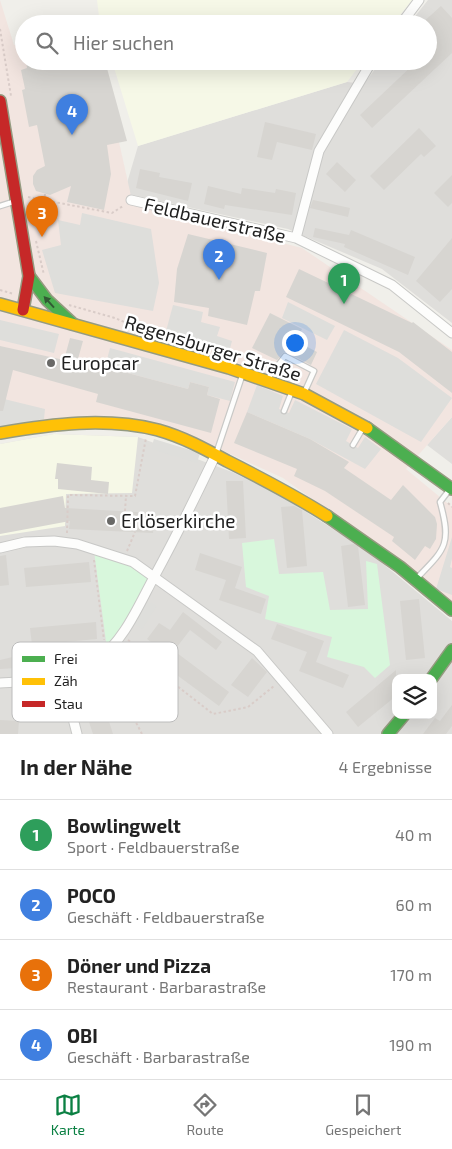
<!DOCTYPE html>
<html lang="de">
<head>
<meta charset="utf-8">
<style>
	:root { --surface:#fff; --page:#f2f2f2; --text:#222; --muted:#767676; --line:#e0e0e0; --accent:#0b8043 }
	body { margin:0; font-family:"Exo 2",sans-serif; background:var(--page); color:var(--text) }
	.controls { position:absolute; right:15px; bottom:15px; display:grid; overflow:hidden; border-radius:10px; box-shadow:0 5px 20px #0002 }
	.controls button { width:45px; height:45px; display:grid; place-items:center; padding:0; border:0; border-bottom:1px solid var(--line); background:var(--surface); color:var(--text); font:25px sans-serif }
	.you { position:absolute; left:294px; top:342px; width:18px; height:18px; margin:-12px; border:4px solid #fff; border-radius:50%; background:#1a73e8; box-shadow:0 0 0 8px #1a73e833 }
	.badge { display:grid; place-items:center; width:32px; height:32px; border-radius:50%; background:var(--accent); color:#fff; font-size:16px; font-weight:700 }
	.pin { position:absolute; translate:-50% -41px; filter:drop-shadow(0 1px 2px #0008) }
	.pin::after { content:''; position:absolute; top:26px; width:18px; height:15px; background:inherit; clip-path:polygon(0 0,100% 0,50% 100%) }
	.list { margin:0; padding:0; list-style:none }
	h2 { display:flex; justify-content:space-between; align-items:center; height:65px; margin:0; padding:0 20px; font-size:21px }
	h2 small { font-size:16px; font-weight:400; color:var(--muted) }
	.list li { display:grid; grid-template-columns:32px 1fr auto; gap:15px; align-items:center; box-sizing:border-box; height:70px; padding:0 20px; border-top:1px solid var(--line) }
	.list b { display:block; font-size:19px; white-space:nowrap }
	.list p { margin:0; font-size:16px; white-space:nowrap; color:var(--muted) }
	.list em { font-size:16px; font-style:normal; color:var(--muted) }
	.icon { flex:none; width:28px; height:28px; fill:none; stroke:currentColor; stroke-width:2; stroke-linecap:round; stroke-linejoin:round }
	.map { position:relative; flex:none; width:452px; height:734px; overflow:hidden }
	.search { position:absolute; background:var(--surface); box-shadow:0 5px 20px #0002; left:15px; right:15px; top:15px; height:55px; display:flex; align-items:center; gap:12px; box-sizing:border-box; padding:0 18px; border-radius:28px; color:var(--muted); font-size:19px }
	.sheet { height:345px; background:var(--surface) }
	nav { display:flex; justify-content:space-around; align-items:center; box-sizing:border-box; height:70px; border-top:1px solid var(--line); background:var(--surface); font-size:14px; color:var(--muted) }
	nav a { display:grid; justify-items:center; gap:2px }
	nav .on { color:var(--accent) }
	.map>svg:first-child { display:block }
	.residential { fill:#dfdedb; fill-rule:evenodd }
	.commercial { fill:#f2e5e0 }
	.education { fill:#f6f8e7 }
	.park { fill:#d8f7dc }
	.parking { fill:#dededb }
	.building { fill:#d7d5d1 }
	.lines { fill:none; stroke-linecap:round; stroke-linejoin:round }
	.lane-casing { stroke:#c8c8c6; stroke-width:7 }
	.street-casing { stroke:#c8c8c6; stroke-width:11 }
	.fast-casing { stroke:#959b80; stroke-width:14 }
	.slow-casing { stroke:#959b80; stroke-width:14 }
	.jam-casing { stroke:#959b80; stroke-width:14 }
	.path { stroke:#d9ccc8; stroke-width:2; stroke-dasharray:2.5 2.5; stroke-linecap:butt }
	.lane { stroke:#fdfdfc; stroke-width:4.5 }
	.street { stroke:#fdfdfc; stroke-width:9 }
	.fast { stroke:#4caf50; stroke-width:11 }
	.slow { stroke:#ffc107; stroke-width:11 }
	.jam { stroke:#c62828; stroke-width:11 }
	.oneway { fill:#325a34 }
	.poi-dot { fill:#696967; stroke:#fff; stroke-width:2 }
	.labels { text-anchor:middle; stroke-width:5; stroke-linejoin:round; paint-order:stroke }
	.street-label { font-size:19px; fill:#212121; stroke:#fff }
	.poi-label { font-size:19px; fill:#212121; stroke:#fff; text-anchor:start }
	.key { fill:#fff; stroke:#bcbcbc; stroke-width:1 }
	.key-label { font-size:14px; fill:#212121 }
</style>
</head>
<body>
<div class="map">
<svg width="452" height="734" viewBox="0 0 452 734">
	<rect width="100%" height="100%" fill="#f0efea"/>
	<!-- residential -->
	<path class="residential" d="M 428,0 L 452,0 L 452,323 L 382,269 L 288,229 L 124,193 L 138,146 L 347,82 L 364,84 L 381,61 L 428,61 L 428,24 L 409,24 Z
		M 452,417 L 452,464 L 427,445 Z
		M 54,434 L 138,437 L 232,472 L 278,494 L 369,552 L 452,621 L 452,734 L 0,734 L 0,444 ZM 396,678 L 433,678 L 433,715 L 396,715 Z"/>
	<!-- commercial -->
	<path class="commercial" d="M 0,0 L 14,45 L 24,44 L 24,61 L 101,61 L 133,205 L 302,248 L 452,350 L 452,417 L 406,469 L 452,507 L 452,604 L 436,589 L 283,478 L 180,431 L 142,420 L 105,417 L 0,428 Z"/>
	<!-- education -->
	<path class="education" d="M 97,0 L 412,0 L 393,24 L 100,24 Z
		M 112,61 L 363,61 L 347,82 L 138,146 Z
		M 54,434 L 138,437 L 132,493 L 66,494 L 65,526 L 0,536 L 0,444 Z"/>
	<!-- park -->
	<path class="park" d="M 274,539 L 279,574 L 323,572 L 330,610 L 368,609 L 366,561 L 377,564 L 390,665 L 375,678 L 364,667 L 327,657 L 332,637 L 265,619 L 269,596 L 246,587 L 242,543 Z
		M 94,551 L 133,564 L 152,577 L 107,649 Z"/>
	<!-- parking -->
	<path class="parking" d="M 82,213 L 151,229 L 159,283 L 153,311 L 55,293 L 42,250 L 61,245 L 58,220 L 80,225 Z
		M 288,302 L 335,326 L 327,340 L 282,318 Z
		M 173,305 L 203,312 L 201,322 L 220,327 L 217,336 L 232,341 L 229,352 L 165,335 Z
		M 0,320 L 59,334 L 54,353 L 0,340 Z
		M 344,330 L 398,358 L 452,398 L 421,442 L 316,384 Z
		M 110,348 L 235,382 L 230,401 L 207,395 L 209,387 L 190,382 L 188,389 L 105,367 Z
		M 257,385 L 283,396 L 279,409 L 289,413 L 295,400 L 352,429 L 346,441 L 358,448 L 365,437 L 381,449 L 365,469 L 310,439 L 247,412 Z
		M 0,398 L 45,409 L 44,419 L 0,427 Z
		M 154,439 L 200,453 L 197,463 L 151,449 Z
		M 452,518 L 452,559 L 450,567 L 452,568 L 452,595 L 436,589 L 452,537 Z
		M 148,601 L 157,606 L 142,629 L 134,624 Z
		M 87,650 L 93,657 L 72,668 L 55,674 L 9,677 L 8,668 L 42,666 L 64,660 Z"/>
	<!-- building -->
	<path class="building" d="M 441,6 L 452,18 L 452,53 L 372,128 L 360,115 L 417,61 L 428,61 L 428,24 L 421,24 Z
		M 26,61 L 105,61 L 127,141 L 107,145 L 111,174 L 104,210 L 67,202 L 71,186 L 50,195 L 36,191 L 33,184 L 33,176 L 37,170 L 45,166 L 37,125 L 29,127 L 22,90 L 25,89 L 21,70 L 27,68 Z
		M 265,122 L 316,134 L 312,150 L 277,142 L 272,160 L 257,157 Z
		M 419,128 L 436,146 L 424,157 L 421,154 L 384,190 L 370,176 Z
		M 337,162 L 356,180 L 345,192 L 326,174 Z
		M 140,169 L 160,173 L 159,177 L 192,183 L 188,201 L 136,188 Z
		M 452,175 L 452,203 L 448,207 L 434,193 Z
		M 208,186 L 241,194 L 242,188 L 275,193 L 276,189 L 296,193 L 292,215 L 225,205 L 224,209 L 204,204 Z
		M 313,200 L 350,208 L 348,217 L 310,208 Z
		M 315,228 L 349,235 L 351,230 L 415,257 L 408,275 L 344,247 L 345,244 L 313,237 Z
		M 188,234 L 267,253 L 260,291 L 255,291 L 247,325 L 208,316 L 209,308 L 174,302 L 177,269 Z
		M 452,238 L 452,289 L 440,302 L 416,281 Z
		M 299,269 L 412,323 L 413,322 L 452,352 L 452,393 L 399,352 L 286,297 Z
		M 270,313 L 302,329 L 296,341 L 317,352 L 311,365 L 286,352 L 283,353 L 277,360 L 252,348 Z
		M 70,338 L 83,341 L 76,366 L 104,373 L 105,367 L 188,389 L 190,382 L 209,387 L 207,395 L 220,399 L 211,433 L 96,402 L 98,394 L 13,370 L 3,411 L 0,411 L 0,346 L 64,360 Z
		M 247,412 L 310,439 L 349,462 L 344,468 L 391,500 L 403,485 L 435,517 L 437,524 L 436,539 L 430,549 L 425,546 L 415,560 L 392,541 L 394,537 L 325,491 L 294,476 L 297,469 L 234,443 Z
		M 57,463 L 92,467 L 91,480 L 109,482 L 108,494 L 58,489 L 58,479 L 55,479 Z
		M 226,481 L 243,481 L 246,538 L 229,539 Z
		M 63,496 L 65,508 L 154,513 L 153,533 L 69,529 L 70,521 L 0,534 L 0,508 Z
		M 294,506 L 302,510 L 307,566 L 287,568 L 281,507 Z
		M 354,544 L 358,546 L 365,605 L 348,607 L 341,546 Z
		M 200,553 L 242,567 L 235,588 L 266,599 L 261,614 L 219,600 L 226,580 L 195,570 Z
		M 6,555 L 9,585 L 0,586 L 0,556 Z
		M 89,562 L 91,582 L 26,587 L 24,568 Z
		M 419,599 L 425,658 L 406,660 L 400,601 Z
		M 183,612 L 222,642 L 216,650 L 190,630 L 170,656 L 147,639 L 159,623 L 170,630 Z
		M 96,622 L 97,639 L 32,645 L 30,628 Z
		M 277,624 L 324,641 L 316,662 L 349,675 L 343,688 L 299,671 L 307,652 L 271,639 Z
		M 177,653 L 229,692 L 219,706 L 166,667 Z
		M 17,656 L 17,668 L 0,669 L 0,660 Z
		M 252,658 L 267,672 L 248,697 L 231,685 Z
		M 396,670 L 396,696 L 358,727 L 346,712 Z
		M 97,683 L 107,715 L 113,734 L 93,734 L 78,689 Z
		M 452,705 L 452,726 L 446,734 L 423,734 L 435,718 L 440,721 Z
		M 0,720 L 19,721 L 18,734 L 0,734 Z"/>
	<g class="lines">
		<!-- lane casing -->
		<g class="lane-casing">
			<path id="lane" d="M 0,206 L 16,201
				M 267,380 L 285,356 L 314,371 L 305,391
				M 284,411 L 292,391
				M 353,445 L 363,428
				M 216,454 L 242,376
				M 416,579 C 445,549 452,545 440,502 L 450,489"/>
		</g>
		<!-- street casing -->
		<g class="street-casing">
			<path id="street" d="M 401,24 L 419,0
				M 131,200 L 296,238 L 392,285 L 452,333
				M 296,238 L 319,151 L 372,61
				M 0,548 L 25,542 L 54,541 L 77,544 L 133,562 L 257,651 L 328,734
				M 62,676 L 77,734
				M 0,683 C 33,681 68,681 96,661 C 123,643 139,605 154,577 C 176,537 196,496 216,454"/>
		</g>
		<!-- fast casing -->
		<g class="fast-casing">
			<path id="fast" d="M 29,276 L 47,300 L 73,324
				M 367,428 L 452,489
				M 327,516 L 400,567 L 452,610
				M 432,678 L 452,650
				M 388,734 L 404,715"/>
		</g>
		<!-- slow casing -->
		<g class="slow-casing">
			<path id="slow" d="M 0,304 L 229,368 L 304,394 L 367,428
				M 0,433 C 52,424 106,417 158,430 C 183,437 205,449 227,461 C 261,478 295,496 327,516"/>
		</g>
		<!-- jam casing -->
		<g class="jam-casing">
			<path id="jam" d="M 0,101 L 29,276 L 23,310"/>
		</g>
		<!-- path -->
		<path class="path" d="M 0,29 L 11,96
			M 28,197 L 112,213 L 123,206
			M 43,211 L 45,194
			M 36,241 L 44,275
			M 0,290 L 14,294
			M 69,305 L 115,318 L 143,330
			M 448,503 L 452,507
			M 125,511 L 126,496
			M 67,533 L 68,495 L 135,496 L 146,438
			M 127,551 L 135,532
			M 94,560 L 104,640
			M 128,640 L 149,655 L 145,661 L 213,714 L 248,707 L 274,686
			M 109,664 L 116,684 L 142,734"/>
		<!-- lane -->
		<use href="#lane" class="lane"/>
		<!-- street -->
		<use href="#street" class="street"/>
		<!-- fast -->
		<use href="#fast" class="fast"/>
		<!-- slow -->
		<use href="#slow" class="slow"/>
		<!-- jam -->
		<use href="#jam" class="jam"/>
	</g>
	<!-- one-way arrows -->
	<defs><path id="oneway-solid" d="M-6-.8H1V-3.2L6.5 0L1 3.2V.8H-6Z" transform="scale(1.25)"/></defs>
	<use class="oneway" href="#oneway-solid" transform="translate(49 302) rotate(-132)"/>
	<!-- markers -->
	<g class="poi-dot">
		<circle cx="51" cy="363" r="5"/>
		<circle cx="111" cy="521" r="5"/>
	</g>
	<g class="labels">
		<!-- street labels -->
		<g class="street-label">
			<text transform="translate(215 220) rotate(13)" y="7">Feldbauerstraße</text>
			<text transform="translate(213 348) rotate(17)" y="7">Regensburger Straße</text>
		</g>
		<!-- poi labels -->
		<g class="poi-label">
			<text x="61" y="370">Europcar</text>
			<text x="121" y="528">Erlöserkirche</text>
		</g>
	</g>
	<!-- legend -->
	<rect x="12" y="642" width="166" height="80" rx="8" class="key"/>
	<rect x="22" y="656" width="23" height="6" fill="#4caf50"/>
	<rect x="22" y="678" width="23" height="7" fill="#ffc107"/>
	<rect x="22" y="701" width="23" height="6" fill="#c62828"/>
	<g class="key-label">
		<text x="54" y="664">Frei</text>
		<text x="54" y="686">Zäh</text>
		<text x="54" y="709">Stau</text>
	</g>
</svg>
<div class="controls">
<button><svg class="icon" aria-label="layers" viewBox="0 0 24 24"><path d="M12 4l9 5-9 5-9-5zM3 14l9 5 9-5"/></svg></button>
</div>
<div class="you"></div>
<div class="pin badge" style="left:344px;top:304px;background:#2e9e5b">1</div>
<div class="pin badge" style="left:219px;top:280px;background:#3f7fe0">2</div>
<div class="pin badge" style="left:42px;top:237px;background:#e8710a">3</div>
<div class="pin badge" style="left:72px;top:135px;background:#3f7fe0">4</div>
<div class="search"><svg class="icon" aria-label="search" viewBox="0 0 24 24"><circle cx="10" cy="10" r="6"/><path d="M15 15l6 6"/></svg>Hier suchen</div>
</div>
<section class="sheet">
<h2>In der Nähe<small>4 Ergebnisse</small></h2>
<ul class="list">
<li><span class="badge" style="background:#2e9e5b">1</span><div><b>Bowlingwelt</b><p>Sport · Feldbauerstraße</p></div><em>40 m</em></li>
<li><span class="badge" style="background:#3f7fe0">2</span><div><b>POCO</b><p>Geschäft · Feldbauerstraße</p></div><em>60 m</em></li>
<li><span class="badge" style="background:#e8710a">3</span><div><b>Döner und Pizza</b><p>Restaurant · Barbarastraße</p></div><em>170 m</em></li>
<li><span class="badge" style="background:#3f7fe0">4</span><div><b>OBI</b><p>Geschäft · Barbarastraße</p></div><em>190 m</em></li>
</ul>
</section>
<nav>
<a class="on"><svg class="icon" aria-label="map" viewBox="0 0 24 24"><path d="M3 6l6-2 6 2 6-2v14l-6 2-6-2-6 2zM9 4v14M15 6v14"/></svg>Karte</a>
<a><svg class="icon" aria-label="directions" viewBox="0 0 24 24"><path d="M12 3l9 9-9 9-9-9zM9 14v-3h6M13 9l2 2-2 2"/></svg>Route</a>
<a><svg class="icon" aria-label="saved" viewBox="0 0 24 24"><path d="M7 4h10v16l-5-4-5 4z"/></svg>Gespeichert</a>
</nav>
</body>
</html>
